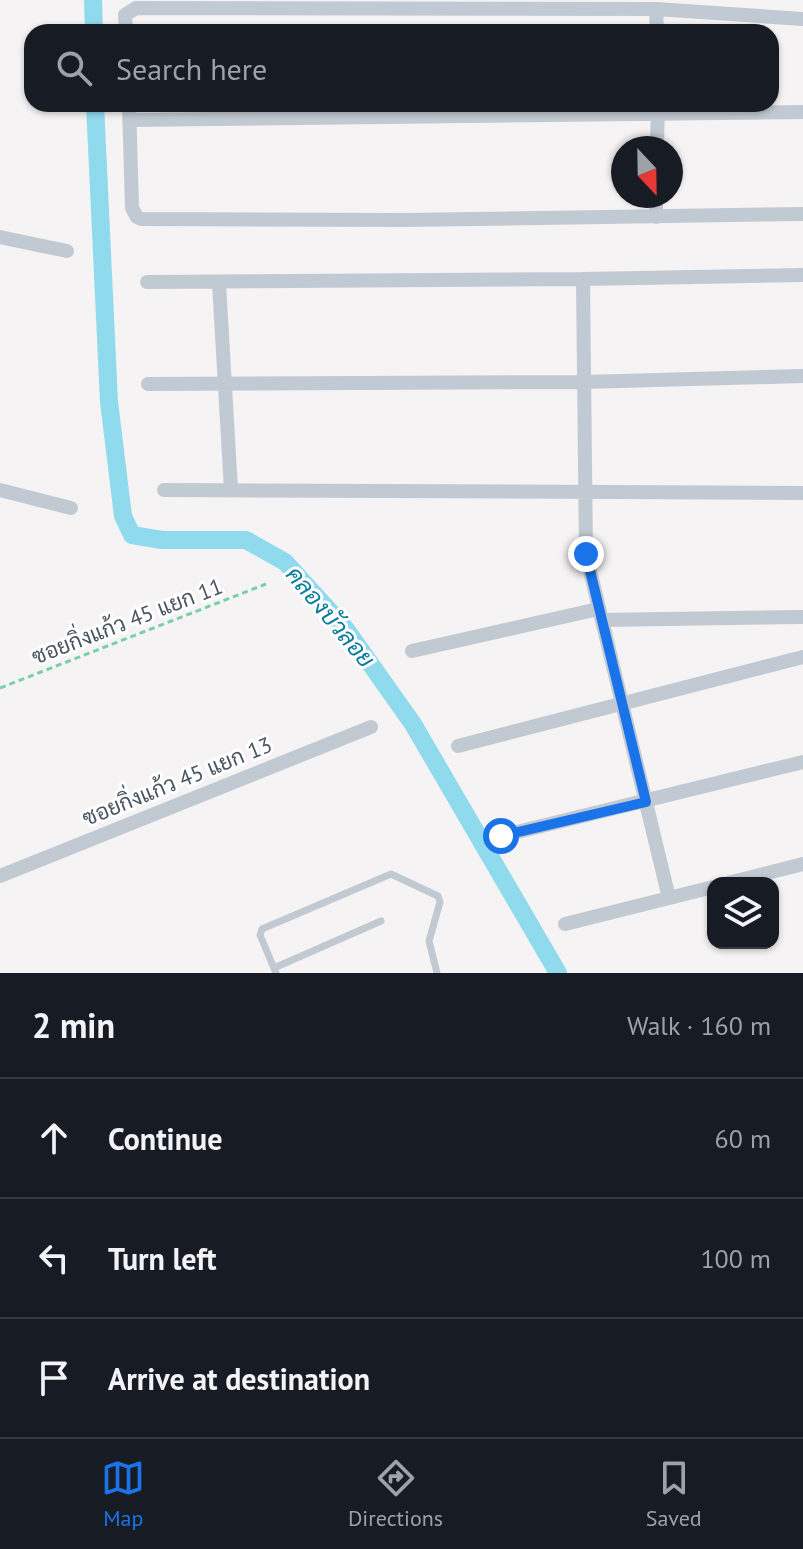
<!DOCTYPE html>
<html lang="en">
<head>
<meta charset="utf-8">
<style>
  :root { --surface:#171b24; --page:#20242c; --text:#f1f3f6; --muted:#9ea1a6; --line:#363941; --accent:#1a73e8 }
  body { margin:0; font-family:"PT Sans",Sarabun,sans-serif; background:var(--page); color:var(--text) }
  .controls { position:absolute; right:24px; bottom:24px; display:grid; overflow:hidden; border-radius:16px; box-shadow:0 2px 6px #0004 }
  .controls button { width:72px; height:72px; display:grid; place-items:center; padding:0; border:0; border-bottom:2px solid var(--line); background:var(--surface); color:var(--text); font:40px sans-serif }
  .compass { position:absolute; left:611px; top:136px; width:72px; height:72px; border-radius:50%; background:var(--surface); box-shadow:0 2px 6px #0004; rotate:158deg }
  .stop { position:absolute; width:24px; height:24px; margin:-18px; border:6px solid #1a73e8; border-radius:50%; background:#fff }
  .stop.end { background:#1a73e8; border-color:#fff; box-shadow:0 2px 8px #0008 }
  .list { margin:0; padding:0; list-style:none }
  h2 { display:flex; justify-content:space-between; align-items:center; height:104px; margin:0; padding:0 32px; font-size:34px }
  h2 small { font-size:26px; font-weight:400; color:var(--muted) }
  .list li { display:grid; grid-template-columns:52px 1fr auto; gap:24px; align-items:center; box-sizing:border-box; height:120px; padding:0 32px; border-top:2px solid var(--line) }
  .list b { display:block; font-size:30px; white-space:nowrap }
  .list em { font-size:26px; font-style:normal; color:var(--muted) }
  .icon { flex:none; width:44px; height:44px; fill:none; stroke:currentColor; stroke-width:2; stroke-linecap:round; stroke-linejoin:round }
  .map { position:relative; flex:none; width:803px; height:973px; overflow:hidden }
  .search { position:absolute; background:var(--surface); box-shadow:0 2px 6px #0004; left:24px; right:24px; top:24px; height:88px; display:flex; align-items:center; gap:20px; box-sizing:border-box; padding:0 28px; border-radius:24px; color:var(--muted); font-size:30px }
  .sheet { height:464px; background:var(--surface) }
  nav { display:flex; justify-content:space-around; align-items:center; box-sizing:border-box; height:112px; border-top:2px solid var(--line); background:var(--surface); font-size:22px; color:var(--muted) }
  nav a { display:grid; justify-items:center; gap:4px }
  nav .on { color:var(--accent) }
  .map>svg:first-child { display:block }
  .lines { fill:none; stroke-linecap:round; stroke-linejoin:round }
  .canal { stroke:#90daee; stroke-width:18 }
  .path { stroke:#7ad0a6; stroke-width:3; stroke-dasharray:6 4; stroke-linecap:butt }
  .lane { stroke:#c1cad2; stroke-width:7 }
  .street { stroke:#c1cad2; stroke-width:14 }
  .route { stroke:#1a73e8; stroke-width:10 }
  .labels { text-anchor:middle; stroke-width:6; stroke-linejoin:round; paint-order:stroke }
  .street-label { font-size:22px; fill:#4a5661; stroke:#fff }
  .water-label { font-size:24px; font-style:italic; fill:#0c7c9b; stroke:#fff }
</style>
</head>
<body>
<div class="map">
<svg width="803" height="973" viewBox="0 0 803 973">
  <rect width="100%" height="100%" fill="#f5f3f3"/>
  <g class="lines">
    <!-- canal -->
    <path class="canal" d="M93 0 94 32
      M95 104 109 402 123 516 132 535 162 540H246L285 562 345 628 413 724 558 973"/>
    <!-- path -->
    <path class="path" d="M0 688 266 584"/>
    <!-- lane -->
    <path class="lane" d="M274 968 381 921
      M276 973 260 935 262 929 391 874 438 896 440 902 429 941 437 973"/>
    <!-- street -->
    <path class="street" d="M656 9 657 32
      M126 32 125 15 136 8 656 9 803 19
      M129 104 132 208 137 217 141 219 403 220 803 214
      M129 120 803 112
      M657 148 658 104
      M656 217V196
      M0 237 67 251
      M583 279 586 554 669 898
      M147 282 583 279 803 275
      M219 283 231 490
      M148 384 584 382 803 376
      M0 490 71 508
      M164 490 803 493
      M602 620 803 617
      M412 651 598 609
      M458 746 803 657
      M501 836 803 762
      M0 876 371 727
      M728 883 803 864
      M565 924 713 887"/>
  </g>
  <g class="lines">
    <!-- route -->
    <path class="route" d="M501 836 646 802 586 554"/>
  </g>
  <g class="labels">
    <!-- street labels -->
    <g class="street-label">
      <text transform="translate(127 621) rotate(-21)" y="8">ซอยกิ่งแก้ว 45 แยก 11</text>
      <text transform="translate(177 781) rotate(-22)" y="8">ซอยกิ่งแก้ว 45 แยก 13</text>
    </g>
    <!-- water labels -->
    <g class="water-label">
      <text transform="translate(330 617) rotate(50)" y="8">คลองบัวลอย</text>
    </g>
  </g>
</svg>
<div class="controls">
<button><svg class="icon" aria-label="layers" viewBox="0 0 24 24"><path d="M12 4l9 5-9 5-9-5zM3 14l9 5 9-5"/></svg></button>
</div>
<svg class="compass" viewBox="-18 -18 36 36"><path d="M0-13l5 13h-10z" fill="#e53935"/><path d="M0 13l5-13h-10z" fill="#9ea1a6"/></svg>
<div class="stop" style="left:501px;top:836px"></div>
<div class="stop end" style="left:586px;top:554px"></div>
<div class="search"><svg class="icon" aria-label="search" viewBox="0 0 24 24"><circle cx="10" cy="10" r="6"/><path d="M15 15l6 6"/></svg>Search here</div>
</div>
<section class="sheet">
<h2>2 min<small>Walk · 160 m</small></h2>
<ul class="list">
<li><svg class="icon" aria-label="ahead" viewBox="0 0 24 24"><path d="M12 20V5M6 11l6-6 6 6"/></svg><div><b>Continue</b></div><em>60 m</em></li>
<li><svg class="icon" aria-label="left" viewBox="0 0 24 24"><path d="M17 20v-9H6M10 6l-5 5 5 5"/></svg><div><b>Turn left</b></div><em>100 m</em></li>
<li><svg class="icon" aria-label="arrive" viewBox="0 0 24 24"><path d="M6 21V4h12l-3 4 3 4H6"/></svg><div><b>Arrive at destination</b></div></li>
</ul>
</section>
<nav>
<a class="on"><svg class="icon" aria-label="map" viewBox="0 0 24 24"><path d="M3 6l6-2 6 2 6-2v14l-6 2-6-2-6 2zM9 4v14M15 6v14"/></svg>Map</a>
<a><svg class="icon" aria-label="directions" viewBox="0 0 24 24"><path d="M12 3l9 9-9 9-9-9zM9 14v-3h6M13 9l2 2-2 2"/></svg>Directions</a>
<a><svg class="icon" aria-label="saved" viewBox="0 0 24 24"><path d="M7 4h10v16l-5-4-5 4z"/></svg>Saved</a>
</nav>
</body>
</html>
